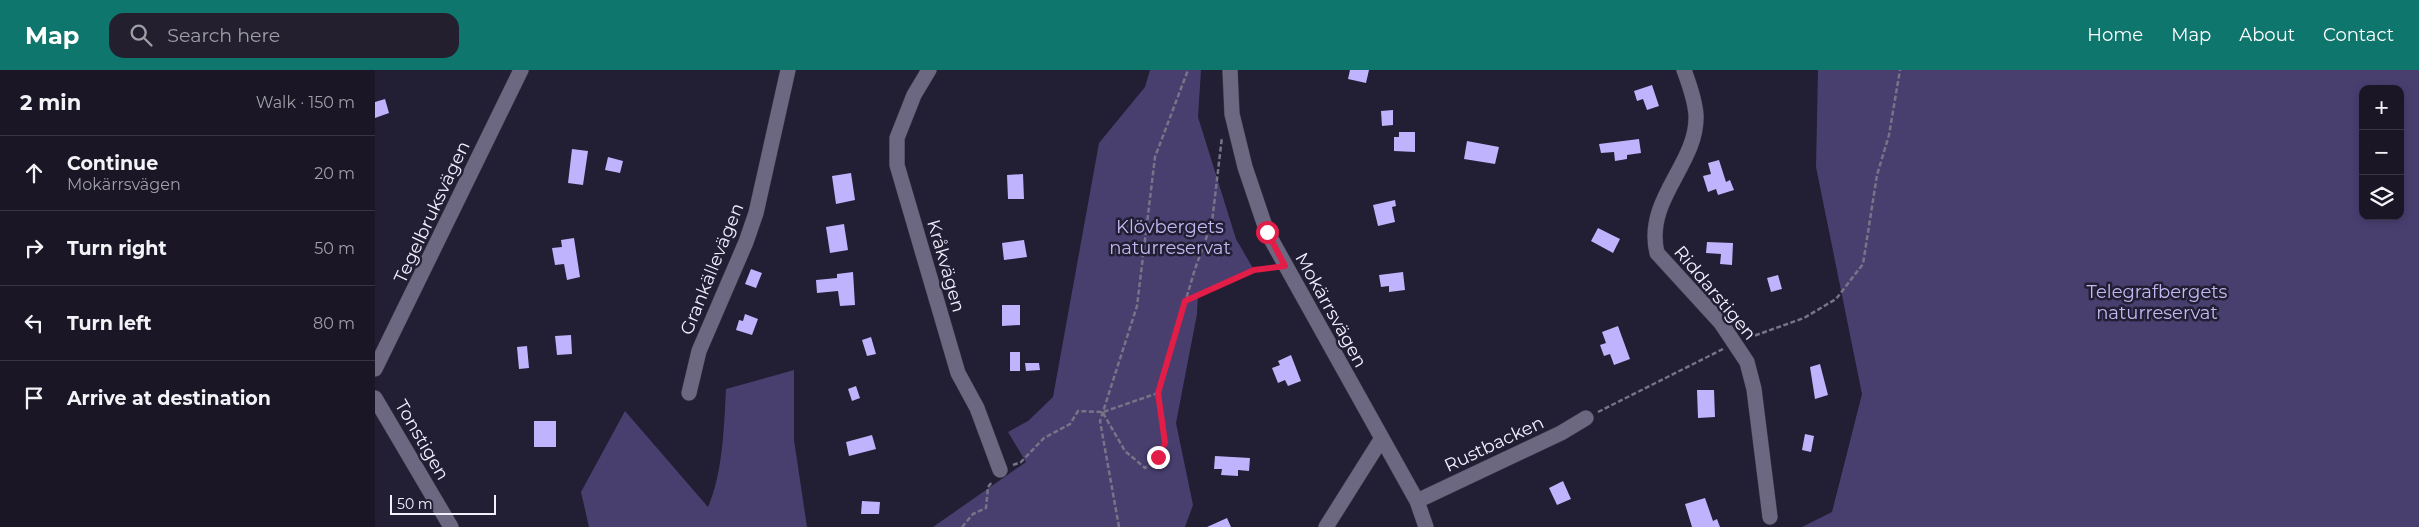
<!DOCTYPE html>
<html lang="en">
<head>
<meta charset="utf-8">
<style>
  :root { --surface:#1a1626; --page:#231f2e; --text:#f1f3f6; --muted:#9f9fa7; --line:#383543; --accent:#0f766e }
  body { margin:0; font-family:Montserrat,sans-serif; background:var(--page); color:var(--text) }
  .controls { position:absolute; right:15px; top:15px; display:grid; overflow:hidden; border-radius:10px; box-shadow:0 2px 8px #0003 }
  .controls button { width:45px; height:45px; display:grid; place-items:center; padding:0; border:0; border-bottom:1px solid var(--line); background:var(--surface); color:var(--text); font:25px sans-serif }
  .scale { position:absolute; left:15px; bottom:12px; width:106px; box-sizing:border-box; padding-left:5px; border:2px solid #f2f0ff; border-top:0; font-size:14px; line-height:18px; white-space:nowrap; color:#f2f0ff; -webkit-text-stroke:4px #221e33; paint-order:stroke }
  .stop { position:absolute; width:15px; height:15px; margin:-11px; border:4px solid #e11d48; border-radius:50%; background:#fff }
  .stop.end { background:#e11d48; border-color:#fff; box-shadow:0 1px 5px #0008 }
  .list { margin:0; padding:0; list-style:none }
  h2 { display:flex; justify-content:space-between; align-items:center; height:65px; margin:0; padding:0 20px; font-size:21px }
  h2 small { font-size:16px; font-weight:400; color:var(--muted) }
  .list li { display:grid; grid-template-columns:32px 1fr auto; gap:15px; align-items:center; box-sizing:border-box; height:75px; padding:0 20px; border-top:1px solid var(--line) }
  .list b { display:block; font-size:19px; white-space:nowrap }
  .list p { margin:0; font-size:16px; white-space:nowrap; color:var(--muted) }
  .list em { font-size:16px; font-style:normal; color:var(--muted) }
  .icon { flex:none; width:28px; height:28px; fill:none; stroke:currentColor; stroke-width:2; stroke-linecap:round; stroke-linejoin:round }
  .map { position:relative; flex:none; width:2044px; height:457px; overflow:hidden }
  header { display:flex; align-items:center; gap:30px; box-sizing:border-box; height:70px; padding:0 25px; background:var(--accent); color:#fff }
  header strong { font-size:24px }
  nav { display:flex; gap:28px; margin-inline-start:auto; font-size:18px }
  .search { width:350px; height:45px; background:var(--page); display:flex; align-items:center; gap:12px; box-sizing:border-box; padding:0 18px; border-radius:15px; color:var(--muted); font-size:19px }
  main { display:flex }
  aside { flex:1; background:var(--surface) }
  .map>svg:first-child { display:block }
  .green { fill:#483f6f; fill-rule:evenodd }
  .building { fill:#bfb3fd }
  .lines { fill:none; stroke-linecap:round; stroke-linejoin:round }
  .minor-casing { stroke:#3f3b4c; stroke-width:16 }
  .path { stroke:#777487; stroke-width:2.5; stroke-dasharray:5 2.5; stroke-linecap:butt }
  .minor { stroke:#6c6881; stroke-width:15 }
  .route { stroke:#e11d48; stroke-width:6 }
  .labels { text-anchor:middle; stroke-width:5; stroke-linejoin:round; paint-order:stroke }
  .street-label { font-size:18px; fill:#f2f0ff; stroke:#221e33 }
  .park-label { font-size:18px; fill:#c2b9f2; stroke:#221e33 }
</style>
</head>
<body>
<header>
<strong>Map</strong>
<div class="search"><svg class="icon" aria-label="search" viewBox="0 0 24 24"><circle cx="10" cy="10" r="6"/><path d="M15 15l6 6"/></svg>Search here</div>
<nav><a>Home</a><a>Map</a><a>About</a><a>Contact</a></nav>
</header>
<main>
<aside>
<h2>2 min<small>Walk · 150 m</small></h2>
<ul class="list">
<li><svg class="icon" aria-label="ahead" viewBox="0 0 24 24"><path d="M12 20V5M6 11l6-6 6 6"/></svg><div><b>Continue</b><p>Mokärrsvägen</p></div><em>20 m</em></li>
<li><svg class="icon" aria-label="right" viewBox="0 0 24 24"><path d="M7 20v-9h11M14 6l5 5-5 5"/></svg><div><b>Turn right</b></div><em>50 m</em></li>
<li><svg class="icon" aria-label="left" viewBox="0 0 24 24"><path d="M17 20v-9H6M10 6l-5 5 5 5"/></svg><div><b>Turn left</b></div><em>80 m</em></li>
<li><svg class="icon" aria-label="arrive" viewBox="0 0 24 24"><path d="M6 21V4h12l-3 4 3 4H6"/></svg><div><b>Arrive at destination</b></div></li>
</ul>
</aside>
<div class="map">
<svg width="2044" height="457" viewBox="0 0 2044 457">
  <rect width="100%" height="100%" fill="#221e33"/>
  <!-- green -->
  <path class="green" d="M775 0H826L823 47 861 169 879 200 823 223 822 244 801 353 818 435 810 457H558L651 392 633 362 653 351 678 327 724 73 770 17Z
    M1443 0H2044V457H1427L1457 442 1487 324 1441 97ZM1988 19H2025V146H1988Z
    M419 300V370L432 457H214L206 422 250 341 333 437C348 403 349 356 351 319Z"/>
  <!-- building -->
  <path class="building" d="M975 0H994L991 13 973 9Z
    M1277 15 1284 36 1272 40 1268 29 1262 31 1259 21Z
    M10 29 14 43 0 48V32Z
    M1018 40V55L1007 56 1006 41Z
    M1024 62H1040V82L1019 81V67H1024Z
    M1264 69 1266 83 1252 85V89L1240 91 1239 82 1226 83 1224 74Z
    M1092 71 1124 77 1120 94 1089 89Z
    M197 79 213 81 208 115 193 113Z
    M233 87 248 91 245 103 230 100Z
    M1344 90 1351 112 1355 110 1359 120 1343 125 1341 119 1333 122 1328 106 1336 104 1333 93Z
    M476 103 480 130 461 134 457 106Z
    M648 104 649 129H633L632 105Z
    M1020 130 1021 136 1017 137 1020 152 1003 156 998 135Z
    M469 154 473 180 455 183 451 157Z
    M1223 158 1245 169 1238 183 1216 171Z
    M199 168 205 207 192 210 189 194 180 195 177 178 187 177 186 170Z
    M649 170 652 187 629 190 627 173Z
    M1332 172 1358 173 1357 195 1345 194 1346 184 1331 183Z
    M376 199 387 203 381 218 370 214Z
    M478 202 480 235 465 236 463 221 442 223 441 210 462 208V204Z
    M1028 202 1030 220 1014 222V216L1006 217 1004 205Z
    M1403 205 1407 219 1396 222 1392 208Z
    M627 235H645V255L627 256Z
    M370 244 383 249 377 265 361 260 364 250 368 251Z
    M1243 256 1255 289 1239 295 1235 284 1229 286 1225 275 1231 273 1227 262Z
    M196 265 197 284 182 285 180 266Z
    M496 267 501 284 492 286 487 270Z
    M152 276 154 298 144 299 142 277Z
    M635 282H645V301H635Z
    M916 285 926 311 913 316 910 310 903 313 897 298 905 295 903 291Z
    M650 293H664L665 300 651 301Z
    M1445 294 1453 325 1440 329 1435 297Z
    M481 316 485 328 477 331 473 319Z
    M1322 320H1339L1340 347 1323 348Z
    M159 351H181V377H159Z
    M1430 364 1439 366 1436 382 1427 380Z
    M497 365 501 379 474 386 471 372Z
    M840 386 875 388 874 401 863 400V406L846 405 847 399H839Z
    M1188 411 1196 429 1182 435 1174 418Z
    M1330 428 1338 451 1342 449 1345 457H1317L1310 434Z
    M487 431 505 432 504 444H486Z
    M852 448 856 457H832Z"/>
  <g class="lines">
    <defs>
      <path id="minor" d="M554 0 539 25 522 68V95L583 303 602 338 625 400
        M855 0 857 44 870 97 892 162 1042 431 1051 457
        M1309 0C1314 14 1320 29 1321 45 1323 94 1269 129 1282 183L1346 253 1372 292 1379 319 1395 447
        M0 299 146 0
        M314 323 324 281 371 172 381 143 413 0
        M0 328 76 457
        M1042 431 1186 363 1211 348
        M951 457 1007 368"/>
    </defs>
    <!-- minor casing -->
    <use href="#minor" class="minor-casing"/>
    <!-- path -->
    <path class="path" d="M810 231 879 200 897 198
      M1373 268 1429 248 1461 229 1488 194 1502 105 1514 65 1525 0
      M1223 342 1348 279
      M728 343 750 381 770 398C800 374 788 356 783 323
      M638 395 646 392 669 368 695 354 703 341 728 342 783 323 820 199 837 152 847 67
      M587 457 598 444 611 438 613 417 617 412
      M744 457 725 351 762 236 780 87 813 0"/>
    <!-- minor -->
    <use href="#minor" class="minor"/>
  </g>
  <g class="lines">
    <!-- route -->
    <path class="route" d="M783 387 790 373 783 323 810 231 879 200 910 196 892 162"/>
  </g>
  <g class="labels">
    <!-- street labels -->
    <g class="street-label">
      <text transform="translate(57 142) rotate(-65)" y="6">Tegelbruksvägen</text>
      <text transform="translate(571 196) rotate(74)" y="6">Kråkvägen</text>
      <text transform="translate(337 199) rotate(-68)" y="6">Grankällevägen</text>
      <text transform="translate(1340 223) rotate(50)" y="6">Riddarstigen</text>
      <text transform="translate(956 240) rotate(61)" y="6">Mokärrsvägen</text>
      <text transform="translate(47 370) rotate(60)" y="6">Tonstigen</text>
      <text transform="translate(1119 374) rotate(-25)" y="6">Rustbacken</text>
    </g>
    <!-- park labels -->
    <g class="park-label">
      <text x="795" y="163">Klövbergets<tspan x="795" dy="21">naturreservat</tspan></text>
      <text x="1782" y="228">Telegrafbergets<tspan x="1782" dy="21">naturreservat</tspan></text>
    </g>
  </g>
</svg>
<div class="controls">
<button>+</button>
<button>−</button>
<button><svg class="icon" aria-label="layers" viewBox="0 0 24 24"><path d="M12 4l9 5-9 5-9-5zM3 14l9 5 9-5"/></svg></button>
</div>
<div class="scale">50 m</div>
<div class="stop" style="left:892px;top:162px"></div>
<div class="stop end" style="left:783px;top:387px"></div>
</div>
</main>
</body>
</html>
